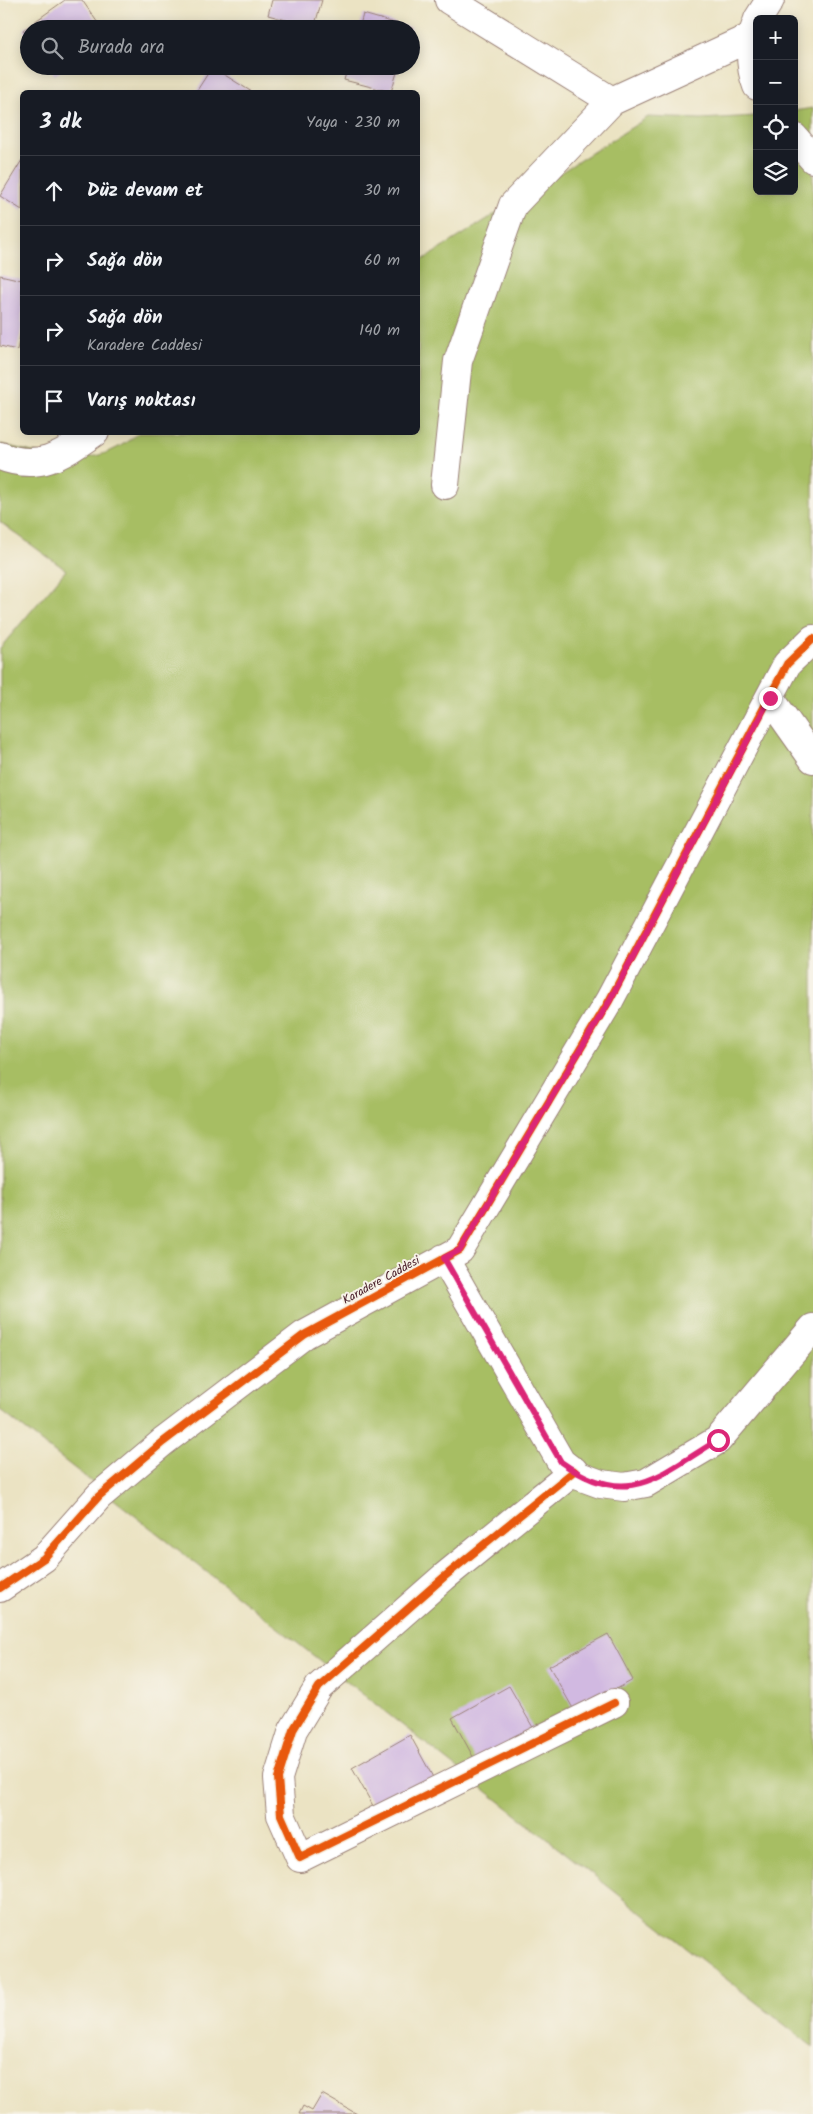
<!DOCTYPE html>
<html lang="tr">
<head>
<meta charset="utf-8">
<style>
  :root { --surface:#171b24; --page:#242831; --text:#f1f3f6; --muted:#9ea1a6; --line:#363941 }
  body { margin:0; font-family:Kalam,sans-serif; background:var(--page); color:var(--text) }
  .controls { position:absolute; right:15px; top:15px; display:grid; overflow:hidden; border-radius:8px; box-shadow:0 2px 12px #0003 }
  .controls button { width:45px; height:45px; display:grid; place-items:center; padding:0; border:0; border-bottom:1px solid var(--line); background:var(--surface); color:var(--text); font:25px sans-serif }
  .stop { position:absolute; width:15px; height:15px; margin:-11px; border:4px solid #db2777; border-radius:50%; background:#fff }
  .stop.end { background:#db2777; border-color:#fff; box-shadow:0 1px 5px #0008 }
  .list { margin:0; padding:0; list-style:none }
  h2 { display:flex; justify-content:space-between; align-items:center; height:65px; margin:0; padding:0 20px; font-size:21px }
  h2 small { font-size:16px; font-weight:400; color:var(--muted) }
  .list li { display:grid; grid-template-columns:32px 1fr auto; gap:15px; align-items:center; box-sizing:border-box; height:70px; padding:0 20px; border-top:1px solid var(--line) }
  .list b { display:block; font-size:19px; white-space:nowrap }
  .list p { margin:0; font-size:16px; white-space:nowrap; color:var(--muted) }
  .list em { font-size:16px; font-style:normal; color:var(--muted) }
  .icon { flex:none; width:28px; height:28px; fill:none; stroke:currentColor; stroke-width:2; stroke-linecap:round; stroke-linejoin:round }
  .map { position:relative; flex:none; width:813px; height:2114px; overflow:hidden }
  .search { position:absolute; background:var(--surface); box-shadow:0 2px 12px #0003; left:20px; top:20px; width:400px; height:55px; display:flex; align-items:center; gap:12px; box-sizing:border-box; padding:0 18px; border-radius:28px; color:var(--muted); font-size:19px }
  .panel { position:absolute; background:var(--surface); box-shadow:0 2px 12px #0003; left:20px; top:90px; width:400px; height:345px; border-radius:8px }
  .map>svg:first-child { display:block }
  .green { fill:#a7be64; stroke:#786e48 }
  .building { fill:#d1b9e1 }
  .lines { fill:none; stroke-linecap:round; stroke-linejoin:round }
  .minor-casing { stroke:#9a8177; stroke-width:30 }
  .minor { stroke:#fff; stroke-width:28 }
  .cycleway-casing { stroke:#f7f3e8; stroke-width:11 }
  .cycleway { stroke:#e8590c; stroke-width:8 }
  .route { stroke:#db2777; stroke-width:6 }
  .labels { text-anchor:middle; stroke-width:4; stroke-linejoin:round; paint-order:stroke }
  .street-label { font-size:12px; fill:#4a1f2b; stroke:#f7f3e8 }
</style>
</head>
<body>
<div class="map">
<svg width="813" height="2114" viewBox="0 0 813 2114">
  <rect width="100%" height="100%" fill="#f7f3e8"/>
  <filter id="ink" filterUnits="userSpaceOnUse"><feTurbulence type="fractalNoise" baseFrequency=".02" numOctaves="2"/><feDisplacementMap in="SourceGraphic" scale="10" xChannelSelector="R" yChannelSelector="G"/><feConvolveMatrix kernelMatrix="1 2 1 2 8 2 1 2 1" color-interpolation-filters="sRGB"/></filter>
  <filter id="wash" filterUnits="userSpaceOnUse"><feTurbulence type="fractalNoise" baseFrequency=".0096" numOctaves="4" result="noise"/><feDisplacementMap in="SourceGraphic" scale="20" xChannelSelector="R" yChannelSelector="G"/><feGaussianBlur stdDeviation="1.12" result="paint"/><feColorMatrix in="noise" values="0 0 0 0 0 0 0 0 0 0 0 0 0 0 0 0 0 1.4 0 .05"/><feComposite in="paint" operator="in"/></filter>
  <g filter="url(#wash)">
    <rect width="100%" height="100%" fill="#ebe3c3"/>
    <!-- green -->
    <path class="green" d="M813 108V2047L0 1410V648L66 570 0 522V444C51 456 93 473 138 433L418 432V263L648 117 701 119 757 116V191H794V111Z"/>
    <g id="blocks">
      <!-- building -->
      <path class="building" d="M65 0H82L102 29H29V38L23 30Z
        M272 0H322L314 28 268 15Z
        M363 14 412 28V29H359Z
        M48 66H67L55 75Z
        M348 66H399L391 92 344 80Z
        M212 67 252 92H196Z
        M22 160V210L0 196Z
        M0 275 22 280V326L17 350 0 346Z
        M608 1634 633 1680 575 1712 549 1666Z
        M509 1686 535 1731 477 1764 452 1718Z
        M410 1735 435 1781 377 1813 352 1768Z
        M322 2094 357 2114H299L303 2106 312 2111Z"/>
    </g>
  </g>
  <g filter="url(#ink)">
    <use href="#blocks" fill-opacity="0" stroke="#9a8177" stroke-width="1"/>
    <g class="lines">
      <defs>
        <path id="minor" d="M449 0 612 101 751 37
          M758 19 770 0
          M757 22C749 42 749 65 757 86
          M794 137 813 159
          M0 456C40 472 63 454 95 432
          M445 485 458 361 513 205 612 101
          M770 698 813 759
          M444 1258 561 1462 579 1476 601 1484 624 1487 646 1483 718 1440 813 1328
          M574 1471 444 1577 319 1687 293 1730 278 1778 281 1815 300 1858 614 1703
          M0 1588 44 1558 99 1496 163 1442 304 1335 460 1250 609 1001 787 664 813 639"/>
      </defs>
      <!-- minor casing -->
      <use href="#minor" class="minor-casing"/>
      <!-- minor -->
      <use href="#minor" class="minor"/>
      <defs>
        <path id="cycleway" d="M574 1471 444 1577 319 1687 293 1730 278 1778 281 1815 300 1858 614 1703
          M0 1588 44 1558 99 1496 163 1442 304 1335 460 1250 609 1001 787 664 813 639"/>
      </defs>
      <!-- cycleway casing -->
      <use href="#cycleway" class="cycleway-casing"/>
      <!-- cycleway -->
      <use href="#cycleway" class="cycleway"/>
    </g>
  </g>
  <g class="lines" filter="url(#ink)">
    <!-- route -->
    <path class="route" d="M718 1440C658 1476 628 1510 561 1462L444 1258 460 1250 609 1002 770 698"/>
  </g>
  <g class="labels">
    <!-- street labels -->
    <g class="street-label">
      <text transform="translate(381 1280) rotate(-29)" y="4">Karadere Caddesi</text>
    </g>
  </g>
</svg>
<div class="controls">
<button>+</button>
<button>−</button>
<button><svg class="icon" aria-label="locate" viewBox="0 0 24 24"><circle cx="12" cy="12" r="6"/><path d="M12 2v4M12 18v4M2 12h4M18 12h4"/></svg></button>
<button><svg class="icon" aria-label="layers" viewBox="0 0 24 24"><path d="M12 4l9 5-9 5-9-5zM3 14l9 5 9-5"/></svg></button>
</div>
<div class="stop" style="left:718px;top:1440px"></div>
<div class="stop end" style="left:770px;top:698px"></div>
<div class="search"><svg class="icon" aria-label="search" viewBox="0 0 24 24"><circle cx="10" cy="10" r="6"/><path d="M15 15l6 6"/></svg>Burada ara</div>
<section class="panel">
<h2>3 dk<small>Yaya · 230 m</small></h2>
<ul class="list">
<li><svg class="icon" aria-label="ahead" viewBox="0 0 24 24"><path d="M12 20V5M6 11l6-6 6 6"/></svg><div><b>Düz devam et</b></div><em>30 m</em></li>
<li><svg class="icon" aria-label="right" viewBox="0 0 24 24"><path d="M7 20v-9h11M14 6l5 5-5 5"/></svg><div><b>Sağa dön</b></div><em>60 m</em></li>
<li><svg class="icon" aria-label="right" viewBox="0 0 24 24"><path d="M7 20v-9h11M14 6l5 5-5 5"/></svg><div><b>Sağa dön</b><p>Karadere Caddesi</p></div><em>140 m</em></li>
<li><svg class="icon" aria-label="arrive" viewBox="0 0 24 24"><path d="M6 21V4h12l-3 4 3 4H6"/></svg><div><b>Varış noktası</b></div></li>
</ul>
</section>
</div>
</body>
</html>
